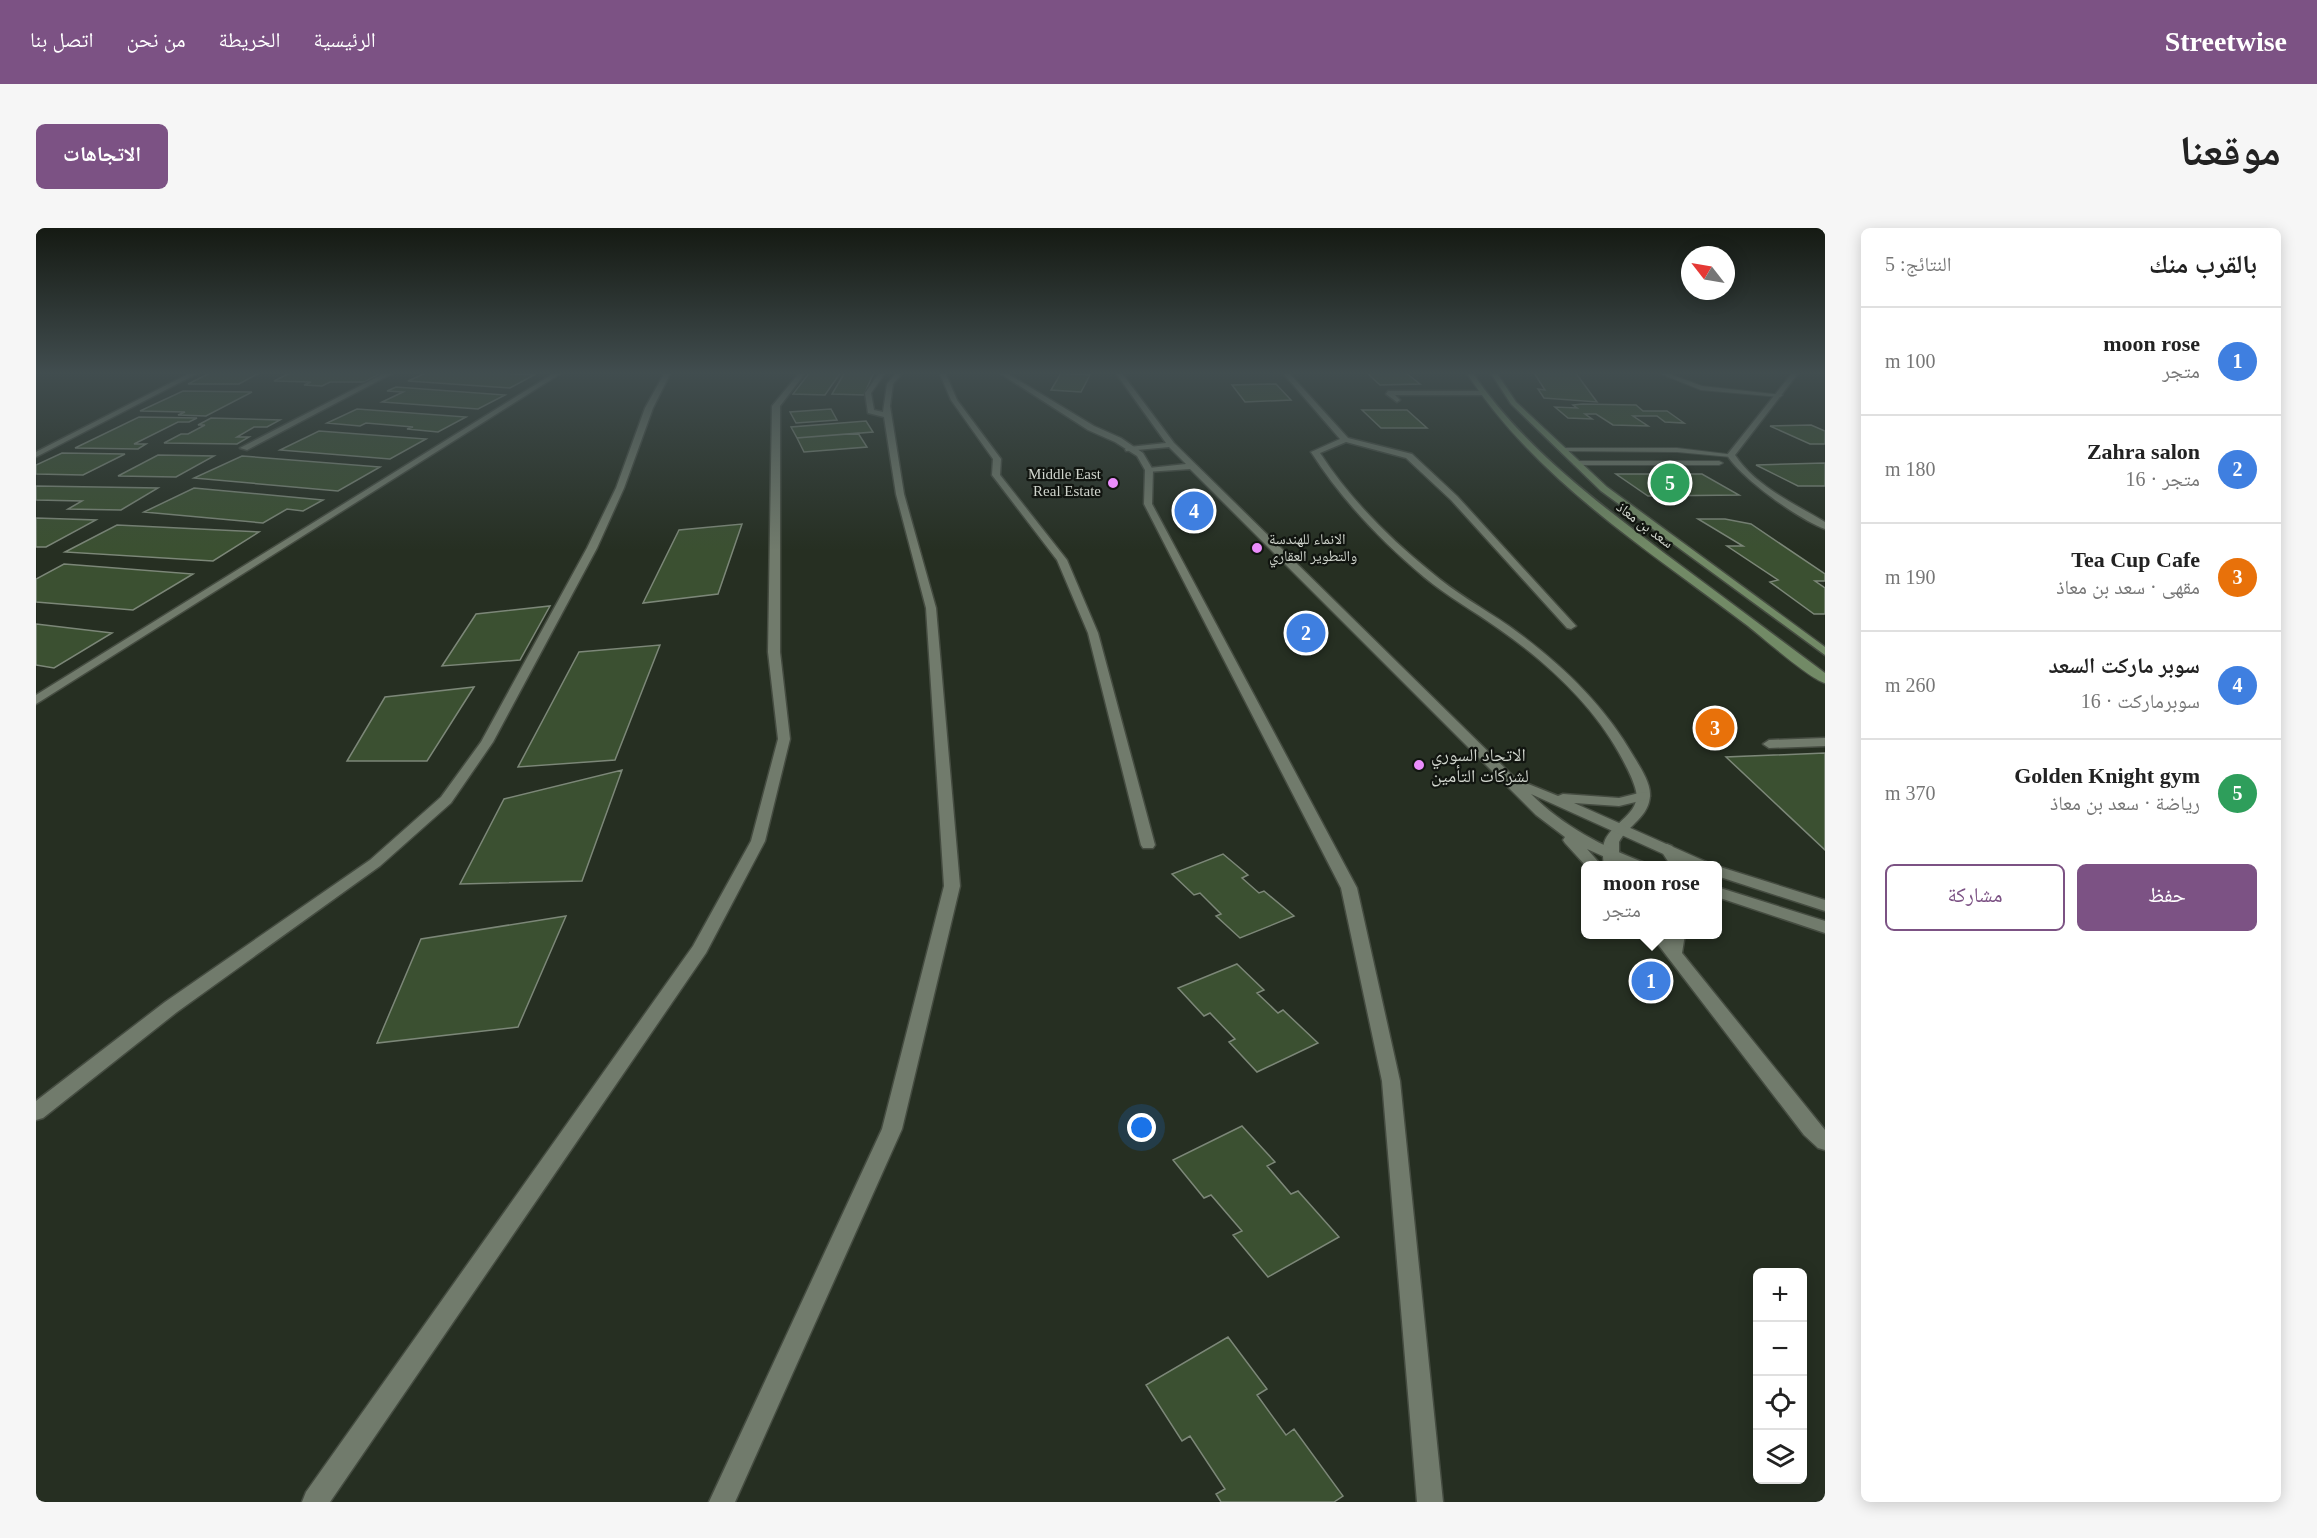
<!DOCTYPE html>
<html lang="ar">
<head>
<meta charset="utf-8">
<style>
  :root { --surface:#fff; --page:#f6f6f6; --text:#222; --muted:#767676; --line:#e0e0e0; --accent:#7c5284 }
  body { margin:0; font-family:"Times New Roman","Noto Naskh Arabic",serif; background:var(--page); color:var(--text); direction:rtl }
  .controls { position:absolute; right:18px; bottom:18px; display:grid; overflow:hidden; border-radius:9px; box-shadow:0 3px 15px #0003 }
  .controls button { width:54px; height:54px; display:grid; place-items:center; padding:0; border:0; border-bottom:2px solid var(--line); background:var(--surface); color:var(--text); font:30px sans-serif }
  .compass { position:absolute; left:1645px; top:18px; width:54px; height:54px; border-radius:50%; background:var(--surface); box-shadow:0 3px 15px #0003; rotate:301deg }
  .you { position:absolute; left:1106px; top:900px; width:21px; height:21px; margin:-15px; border:4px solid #fff; border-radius:50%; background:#1a73e8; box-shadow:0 0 0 9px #1a73e833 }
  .badge { display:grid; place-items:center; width:39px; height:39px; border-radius:50%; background:var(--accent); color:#fff; font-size:20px; font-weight:700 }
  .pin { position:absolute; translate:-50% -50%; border:3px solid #fff; box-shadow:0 2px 6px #0006 }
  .popup { position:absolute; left:1545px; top:633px; width:141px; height:78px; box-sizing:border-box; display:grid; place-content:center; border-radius:9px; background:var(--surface); filter:drop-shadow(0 2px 4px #0005); font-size:20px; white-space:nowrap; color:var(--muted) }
  .popup b { font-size:22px; color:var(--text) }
  .popup::after { content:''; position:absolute; left:50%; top:100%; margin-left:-12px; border:12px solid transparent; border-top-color:var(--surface) }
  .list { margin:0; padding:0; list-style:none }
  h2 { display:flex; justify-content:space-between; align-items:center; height:78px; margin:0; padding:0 24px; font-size:26px }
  h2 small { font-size:20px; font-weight:400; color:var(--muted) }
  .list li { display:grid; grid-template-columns:39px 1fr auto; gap:18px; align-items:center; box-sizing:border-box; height:108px; padding:0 24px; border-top:2px solid var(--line) }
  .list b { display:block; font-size:22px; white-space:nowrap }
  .list p { margin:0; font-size:20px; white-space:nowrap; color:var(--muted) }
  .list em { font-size:20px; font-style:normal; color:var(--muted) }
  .actions { display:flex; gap:12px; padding:18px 24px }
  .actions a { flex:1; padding:14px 0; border:2px solid var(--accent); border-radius:9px; text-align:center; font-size:21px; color:var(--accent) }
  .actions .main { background:var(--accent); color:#fff }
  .icon { flex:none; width:33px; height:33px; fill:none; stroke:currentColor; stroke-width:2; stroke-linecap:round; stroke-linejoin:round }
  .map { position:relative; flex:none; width:1789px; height:1274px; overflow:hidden; direction:ltr; border-radius:9px }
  header { display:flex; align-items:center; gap:36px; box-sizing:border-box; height:84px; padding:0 30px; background:var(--accent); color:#fff }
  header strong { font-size:28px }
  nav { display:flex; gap:33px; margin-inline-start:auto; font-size:21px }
  .intro { display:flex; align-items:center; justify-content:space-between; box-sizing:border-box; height:144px; padding:0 36px }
  h1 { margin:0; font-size:42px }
  .button { padding:15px 27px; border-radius:9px; background:var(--accent); color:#fff; font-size:21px; font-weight:700 }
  main { display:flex; gap:36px; padding:0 36px }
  aside { flex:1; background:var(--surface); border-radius:9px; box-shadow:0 3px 15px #0003 }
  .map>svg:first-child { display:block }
  .building { fill:#3b5031; stroke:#7c8778; stroke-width:1.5 }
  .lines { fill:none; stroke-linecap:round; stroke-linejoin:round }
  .service-casing { stroke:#454c41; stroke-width:2 }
  .minor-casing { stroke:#454c41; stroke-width:3 }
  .tertiary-casing { stroke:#454c41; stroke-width:3 }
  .secondary-casing { stroke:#454c41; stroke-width:3 }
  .service { fill:#717b6c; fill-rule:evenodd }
  .minor { fill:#717b6c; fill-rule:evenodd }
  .tertiary { fill:#717b6c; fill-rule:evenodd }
  .secondary { fill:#728a66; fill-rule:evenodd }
  .poi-dot { fill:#eb8dfc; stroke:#111510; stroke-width:2 }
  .labels { text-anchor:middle; stroke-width:4.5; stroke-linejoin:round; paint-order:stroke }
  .far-poi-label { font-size:15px; fill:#d0d5cd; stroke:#111510; text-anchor:end }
  .far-street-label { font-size:15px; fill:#d0d5cd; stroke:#111510 }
  .poi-label { font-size:18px; fill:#d0d5cd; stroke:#111510; text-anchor:start }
</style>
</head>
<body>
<header>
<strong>Streetwise</strong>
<nav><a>الرئيسية</a><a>الخريطة</a><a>من نحن</a><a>اتصل بنا</a></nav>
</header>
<div class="intro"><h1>موقعنا</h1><a class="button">الاتجاهات</a></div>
<main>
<aside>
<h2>بالقرب منك<small>النتائج: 5</small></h2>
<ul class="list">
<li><span class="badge" style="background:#3f7fe0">1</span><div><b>moon rose</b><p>متجر</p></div><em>100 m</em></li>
<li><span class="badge" style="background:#3f7fe0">2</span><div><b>Zahra salon</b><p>متجر · 16</p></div><em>180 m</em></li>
<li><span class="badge" style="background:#e8710a">3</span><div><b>Tea Cup Cafe</b><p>مقهى · سعد بن معاذ</p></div><em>190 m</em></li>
<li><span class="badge" style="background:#3f7fe0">4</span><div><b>سوبر ماركت السعد</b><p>سوبرماركت · 16</p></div><em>260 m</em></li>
<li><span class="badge" style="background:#2e9e5b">5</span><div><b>Golden Knight gym</b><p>رياضة · سعد بن معاذ</p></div><em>370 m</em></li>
</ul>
<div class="actions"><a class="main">حفظ</a><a>مشاركة</a></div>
</aside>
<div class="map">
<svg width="1789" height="1274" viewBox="0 0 1789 1274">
  <rect width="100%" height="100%" fill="#262f22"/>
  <!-- building -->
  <path class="building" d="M176 144H225L203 156H152Z
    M256 144H347L329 154H294L286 158 268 157 275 154 238 153Z
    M392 144H454L498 147 474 160 372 153Z
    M774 144H805L789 167 757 166Z
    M809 144H838L828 167 796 166Z
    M1330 144H1369L1384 156 1344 157Z
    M1501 144H1539L1561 174 1508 170 1502 161 1509 162 1498 145Z
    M1025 145 1054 147 1045 164 1015 162Z
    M1240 156 1255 172 1209 174 1196 157Z
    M360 159 469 167 442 181 346 174 367 164 351 163Z
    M147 163 216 164 170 188 142 187 149 184 104 183Z
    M1546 176 1600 177 1607 183H1631L1648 195 1629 194 1621 188H1597L1612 198 1577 197 1560 186H1549L1556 191 1532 190 1519 179 1541 180 1537 177Z
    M321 181 430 189 402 204 371 201 377 199 330 195 324 198 291 195Z
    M795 181 801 192 760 195 754 184Z
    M1326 182H1371L1391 200H1345Z
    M103 189 161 190 153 194H142L98 216H110L102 221 39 220Z
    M175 190 244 192 231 199H218L201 209H213L201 216 128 215 145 206H152L169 197H162Z
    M830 193 837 204 761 210 755 199Z
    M1775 197 1789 203V216H1774L1734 198Z
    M283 203 390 211 354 231 244 222Z
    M822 205 831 219 768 224 761 210Z
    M26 225 89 226 47 247 0 246V237Z
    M122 227 178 228 140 249 82 248Z
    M206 228 344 239 302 263 158 250Z
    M1789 235V258H1762L1720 237Z
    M1580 246H1666L1703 267 1612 268Z
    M0 258 122 260 85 282 32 281 46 273 0 272Z
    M158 260 287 272 267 283 251 281 227 295 108 284Z
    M0 290 60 292 10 319H0Z
    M1662 291H1689L1715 296 1789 346V353H1779L1789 360V386H1778L1734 354 1742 352 1691 318H1707Z
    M706 296 682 366 607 375 643 302Z
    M81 297 223 304 177 333 29 324Z
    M28 336 157 346 97 382 0 374V351Z
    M514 378 484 432 406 438 440 386Z
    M0 396 76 405 18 440 0 437Z
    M624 417 579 532 482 539 543 424Z
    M438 459 391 533H311L349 469Z
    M1789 525V622L1690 529Z
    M586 542 546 653 424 656 468 571Z
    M1187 626 1212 647 1206 650 1223 665 1228 663 1258 688 1204 710 1180 688 1185 686 1164 665 1158 667 1136 646Z
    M530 688 482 799 341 815 385 711Z
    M1201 736 1228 762 1221 765 1242 785 1247 782 1282 815 1221 844 1193 814 1199 811 1174 785 1168 788 1142 760Z
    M1206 898 1239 934 1231 938 1255 966 1262 963 1303 1009 1232 1049 1197 1007 1206 1003 1175 967 1168 970 1137 932Z
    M1192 1109 1231 1161 1221 1167 1250 1207 1258 1201 1307 1268 1298 1274H1185L1180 1266 1189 1261 1154 1208 1146 1213 1110 1157Z"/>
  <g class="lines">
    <defs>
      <path id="service" d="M1620 144H1628L1666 158 1747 167 1744 169 1665 162Z
        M1523 220H1641L1699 227 1695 229 1641 224 1525 223Z
        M1541 233H1683L1687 235 1683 237H1538L1537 235Z"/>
      <path id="minor" d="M351 144H359L211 222 204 220Z
        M520 144H527L0 476V467Z
        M629 144H635L617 180 588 260 561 320 457 514 415 575 344 638 141 784 7 890 0 892V873L129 774 334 632 405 569 445 514 551 320 580 260 609 180Z
        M764 144H770L744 178V424L754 511 729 613 670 725 294 1274H266L270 1264 657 718 715 613 742 511 732 424 736 178Z
        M844 144H850L835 165 838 182 847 184 851 156 861 144H867L857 156 854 178 868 266 900 380 924 658 866 901 699 1274H673L846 901 908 658 890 380 860 266 848 189 832 185 829 165Z
        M903 144H909L921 172 965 231 964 247 1031 332 1062 405 1119 617 1117 620H1107L1105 617 1052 405 1021 332 956 247 957 231 915 172Z
        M962 144H969L1058 198 1085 210 1107 225 1117 242 1116 276 1321 660 1364 853 1407 1274H1381L1346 853 1305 660 1108 276 1109 242 1101 228 1079 214 1052 202Z
        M1246 144H1252L1312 210 1376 226 1421 268 1540 398 1535 401 1531 400 1415 272 1370 230 1310 214 1284 225C1313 270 1353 310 1395 344 1419 365 1447 380 1473 398 1522 433 1568 476 1598 529 1604 539 1614 554 1614 566 1614 589 1592 597 1583 614V638H1568C1567 630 1566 622 1568 615 1574 595 1605 587 1600 563 1597 550 1589 536 1583 525 1556 476 1509 433 1463 401 1438 383 1412 369 1388 349 1345 313 1305 271 1275 224L1304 211Z
        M1757 144H1763L1699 227C1719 258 1759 276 1789 294V301C1762 291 1706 251 1691 227Z
        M1352 163H1447L1450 165 1447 167H1359L1364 172 1361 174 1350 166Z
        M1789 510V518L1733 520 1727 516 1733 512Z
        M1631 616 1636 618 1650 638H1635L1624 621Z
        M1614 706H1649L1646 725 1789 902V922L1782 920 1768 907Z"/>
      <path id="tertiary" d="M156 144H164L0 229V224Z
        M1079 144H1085L1138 215 1480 551 1522 568 1527 566 1583 570 1607 564 1612 565 1614 568 1612 571 1583 578 1538 575 1673 635 1675 638H1654L1495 566C1528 599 1566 618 1609 635L1611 638H1589L1551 621 1566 638H1550L1529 615 1527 612 1529 609 1500 587 1154 241 1110 244V240H1113L1150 236 1133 219 1090 223 1089 221 1093 219 1130 215Z
        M1681 638 1789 672V683L1681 648Z
        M1681 659 1789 693V705L1681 669Z"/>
      <path id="secondary" d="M1430 144H1436C1486 218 1557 271 1628 325 1682 365 1735 405 1789 445V455C1774 451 1727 410 1712 398 1612 322 1499 251 1430 144Z
        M1454 144H1460L1480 174 1571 259 1789 419V427L1565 263 1475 176Z"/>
    </defs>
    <!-- service casing -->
    <use href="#service" class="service-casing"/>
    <!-- minor casing -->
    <use href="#minor" class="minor-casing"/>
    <!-- tertiary casing -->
    <use href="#tertiary" class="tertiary-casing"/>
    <!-- secondary casing -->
    <use href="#secondary" class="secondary-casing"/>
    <!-- service -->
    <use href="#service" class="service"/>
    <!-- minor -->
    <use href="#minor" class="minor"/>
    <!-- tertiary -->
    <use href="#tertiary" class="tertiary"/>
    <!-- secondary -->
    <use href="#secondary" class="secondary"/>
  </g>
  <!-- sky -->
  <linearGradient id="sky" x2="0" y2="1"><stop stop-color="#151a13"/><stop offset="0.45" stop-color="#414d4f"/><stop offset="1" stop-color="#414d4f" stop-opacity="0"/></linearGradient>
  <rect width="1789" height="322" fill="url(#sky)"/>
  <!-- markers -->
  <g class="poi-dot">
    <circle cx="1077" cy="255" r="6"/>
    <circle cx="1221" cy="320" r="6"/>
    <circle cx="1383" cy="537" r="6"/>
  </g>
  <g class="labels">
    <!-- far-poi labels -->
    <g class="far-poi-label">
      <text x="1065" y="251">Middle East<tspan x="1065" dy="17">Real Estate</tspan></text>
      <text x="1233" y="316" text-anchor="start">الانماء للهندسة<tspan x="1233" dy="17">والتطوير العقاري</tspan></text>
    </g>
    <!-- far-street labels -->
    <g class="far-street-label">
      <text transform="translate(1609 297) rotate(37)" y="5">سعد بن معاذ</text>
    </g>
    <!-- poi labels -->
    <g class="poi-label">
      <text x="1395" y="533">الاتحاد السوري<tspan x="1395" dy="21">لشركات التأمين</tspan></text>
    </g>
  </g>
</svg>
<div class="controls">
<button>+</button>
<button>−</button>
<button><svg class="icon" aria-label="locate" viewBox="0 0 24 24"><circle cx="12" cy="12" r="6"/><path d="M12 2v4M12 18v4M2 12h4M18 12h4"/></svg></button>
<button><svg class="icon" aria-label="layers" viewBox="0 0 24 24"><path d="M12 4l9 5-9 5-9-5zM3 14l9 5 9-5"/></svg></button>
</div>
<svg class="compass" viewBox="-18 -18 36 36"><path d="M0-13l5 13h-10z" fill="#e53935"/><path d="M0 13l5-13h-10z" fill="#767676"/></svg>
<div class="you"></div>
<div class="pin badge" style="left:1615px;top:753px;background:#3f7fe0">1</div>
<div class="popup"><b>moon rose</b>متجر</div>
<div class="pin badge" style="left:1270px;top:405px;background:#3f7fe0">2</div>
<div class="pin badge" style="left:1679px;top:500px;background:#e8710a">3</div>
<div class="pin badge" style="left:1158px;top:283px;background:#3f7fe0">4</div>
<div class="pin badge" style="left:1634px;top:255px;background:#2e9e5b">5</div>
</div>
</main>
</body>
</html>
